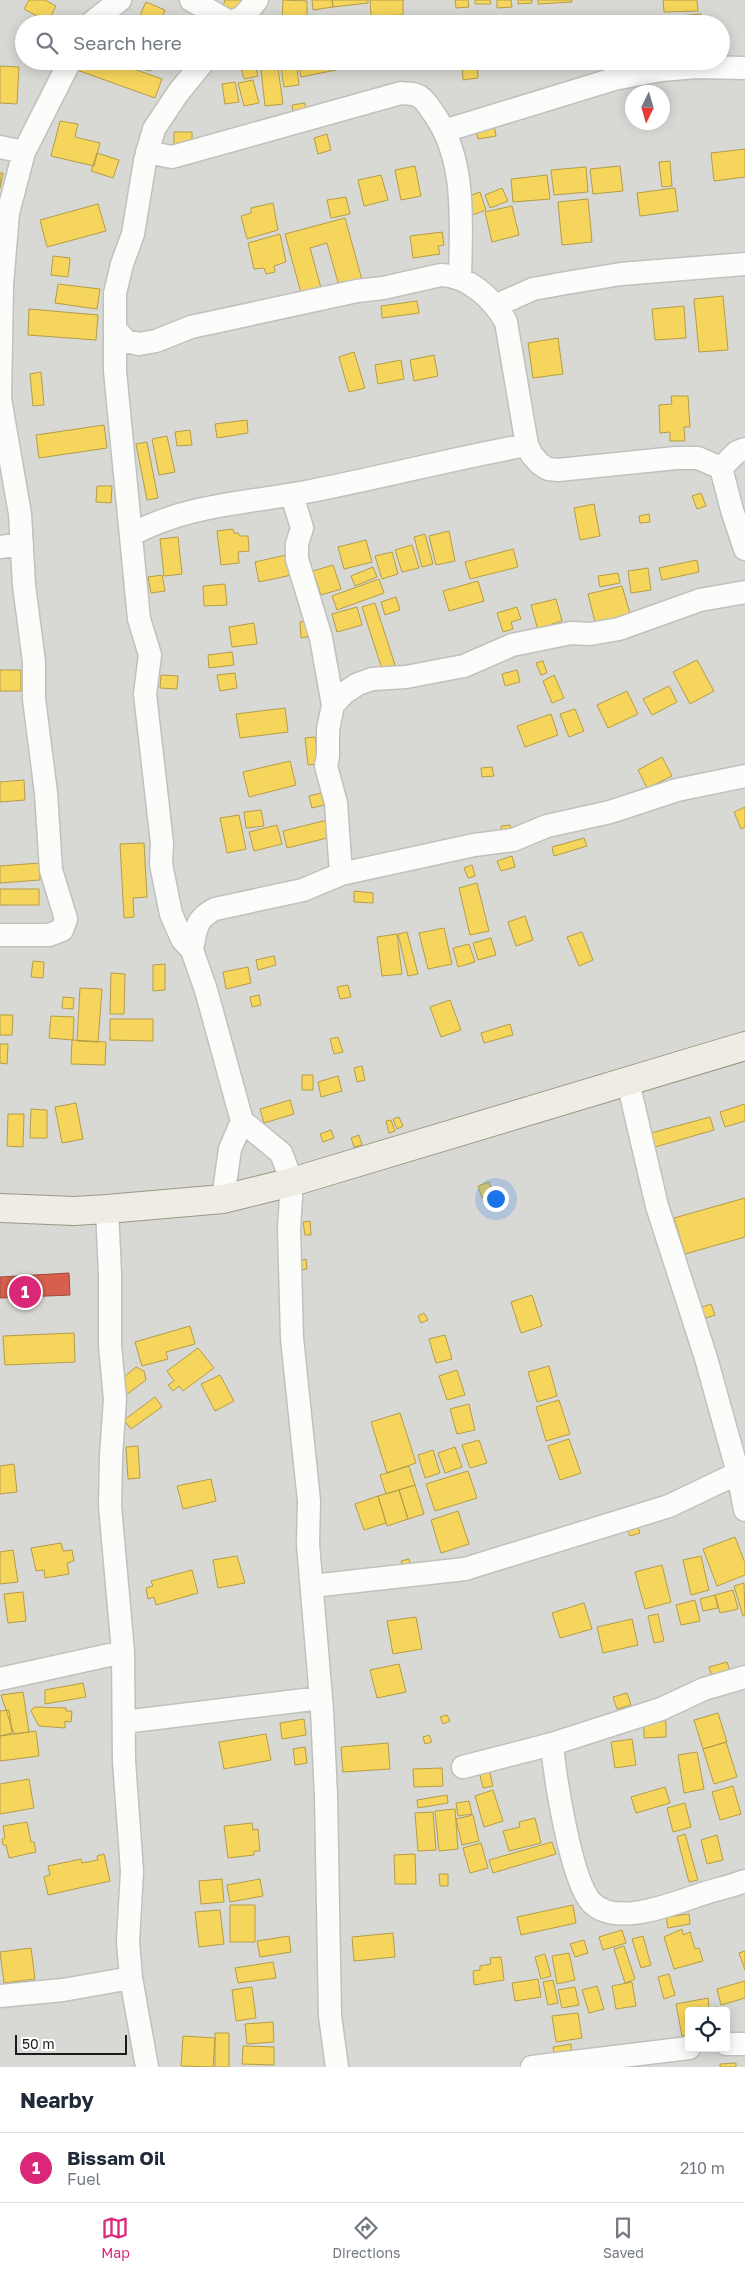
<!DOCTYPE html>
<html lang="en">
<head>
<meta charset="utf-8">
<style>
  :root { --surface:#fff; --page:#f6f6f7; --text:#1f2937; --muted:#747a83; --line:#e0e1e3; --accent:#db2777 }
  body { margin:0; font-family:"Golos Text",sans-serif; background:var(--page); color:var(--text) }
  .controls { position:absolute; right:15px; bottom:15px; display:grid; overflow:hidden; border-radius:5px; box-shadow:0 2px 12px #0003 }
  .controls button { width:45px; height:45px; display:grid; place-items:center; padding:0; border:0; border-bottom:1px solid var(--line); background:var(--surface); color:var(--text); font:25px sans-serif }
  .compass { position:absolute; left:625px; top:85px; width:45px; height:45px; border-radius:50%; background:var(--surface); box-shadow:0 2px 12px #0003; rotate:185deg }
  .scale { position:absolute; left:15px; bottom:12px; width:112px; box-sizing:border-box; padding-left:5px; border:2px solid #1b1b1b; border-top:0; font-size:14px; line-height:18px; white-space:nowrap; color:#1b1b1b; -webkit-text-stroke:4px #fff; paint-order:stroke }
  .you { position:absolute; left:495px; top:1198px; width:18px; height:18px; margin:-12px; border:4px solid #fff; border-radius:50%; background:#1a73e8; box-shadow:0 0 0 8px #1a73e833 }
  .badge { display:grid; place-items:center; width:32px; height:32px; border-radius:50%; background:var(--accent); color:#fff; font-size:16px; font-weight:700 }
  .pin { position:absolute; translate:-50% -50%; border:2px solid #fff; box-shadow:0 1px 5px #0006 }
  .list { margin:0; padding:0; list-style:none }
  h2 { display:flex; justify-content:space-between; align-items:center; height:65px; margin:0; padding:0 20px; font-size:21px }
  h2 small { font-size:16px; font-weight:400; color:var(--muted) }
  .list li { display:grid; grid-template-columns:32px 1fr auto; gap:15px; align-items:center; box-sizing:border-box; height:70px; padding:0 20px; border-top:1px solid var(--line) }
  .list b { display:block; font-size:19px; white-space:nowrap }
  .list p { margin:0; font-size:16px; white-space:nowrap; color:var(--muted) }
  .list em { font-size:16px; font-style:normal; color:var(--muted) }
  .icon { flex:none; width:28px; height:28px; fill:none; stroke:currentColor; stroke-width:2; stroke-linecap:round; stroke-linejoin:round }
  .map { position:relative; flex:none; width:745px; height:2067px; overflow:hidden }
  .search { position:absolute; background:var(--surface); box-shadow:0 2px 12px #0003; left:15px; right:15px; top:15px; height:55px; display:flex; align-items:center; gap:12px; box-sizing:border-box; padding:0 18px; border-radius:28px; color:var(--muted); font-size:19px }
  .sheet { height:135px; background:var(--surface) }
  nav { display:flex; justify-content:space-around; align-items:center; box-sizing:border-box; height:70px; border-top:1px solid var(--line); background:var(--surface); font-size:14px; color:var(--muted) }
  nav a { display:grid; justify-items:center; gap:2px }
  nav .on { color:var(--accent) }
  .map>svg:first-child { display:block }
  .residential { fill:#d8d8d5; fill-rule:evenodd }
  .homes { fill:#f6d55c; stroke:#b49d48 }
  .shops { fill:#d6604d; stroke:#9e4b3e }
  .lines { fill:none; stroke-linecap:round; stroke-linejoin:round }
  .minor-casing { stroke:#c0c0be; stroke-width:25 }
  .major-casing { stroke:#9d9883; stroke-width:30 }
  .minor { stroke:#fcfcfb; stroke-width:22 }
  .major { stroke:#eeece4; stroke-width:28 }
</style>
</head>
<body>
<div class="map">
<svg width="745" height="2067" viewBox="0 0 745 2067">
  <rect width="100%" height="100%" fill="#e9e9e4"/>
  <!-- residential -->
  <path class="residential" d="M0 0H745V2067H0ZM24 24H721V61H24ZM632 92H662V122H632ZM689 2011H726V2048H689Z"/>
  <!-- homes -->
  <path class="homes" d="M29 0H45L56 6 48 22 24 9Z
    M225 0H257L252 18 222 9Z
    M283 0 307 1V24L282 23Z
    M312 0H332L333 7 313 10Z
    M332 0H368V3L333 7Z
    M370 0H403V15L371 16Z
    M455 0H468L469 7 456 8Z
    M475 0H490L491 4H475Z
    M497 0H511L512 7 497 8Z
    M518 0H532V3L518 4Z
    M538 0H572V2L538 4Z
    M663 0H697L698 11 664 12Z
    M146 2 165 10 159 24H136Z
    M701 14 702 24H668L667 17Z
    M420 20 450 23V24H420Z
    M473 21V24H459L458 23Z
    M80 61H111L162 79 155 98 77 70Z
    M126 61H153L151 71 125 66Z
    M239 61H254L258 76 244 79Z
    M260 61H277L283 104 265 106Z
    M280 61H296L299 85 284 87Z
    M298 61H334L336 70 301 77Z
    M462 61H477L478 78 463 80Z
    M0 66 19 67 17 104 0 103Z
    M253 80 259 103 244 106 238 83Z
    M235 82 239 102 225 104 222 84Z
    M305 103 306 116 294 118 292 105Z
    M60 121 78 124 75 137 100 143 94 166 51 156Z
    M494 125 496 136 478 139 476 128Z
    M174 132H192V145H174Z
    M327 134 331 150 318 154 314 138Z
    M745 149V177L714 181 711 153Z
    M97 153 119 160 113 178 91 171Z
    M670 161 672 186 662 187 659 162Z
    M415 166 421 196 401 200 395 170Z
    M620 166 623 191 593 194 590 169Z
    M586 167 588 192 554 195 551 170Z
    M0 173H3L0 188Z
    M381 175 388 200 364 206 358 180Z
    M547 175 550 199 513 202 511 179Z
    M502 188 508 201 490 208 485 195Z
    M675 188 678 211 640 216 637 193Z
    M480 192 486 210 472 215 466 197Z
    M346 197 350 214 331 218 327 200Z
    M588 199 592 242 562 245 558 202Z
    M273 203 278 230 247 239 241 216 251 213V208Z
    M98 204 106 231 47 247 40 220Z
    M512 206 519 235 492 242 485 212Z
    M345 218 362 280 339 286 327 243 310 248 321 288 301 293 285 234Z
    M442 232 444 245 438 246 440 254 413 258 410 236Z
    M280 234 286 262 274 266 275 272 266 274 264 268 254 269 248 243Z
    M53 256 70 258 68 277 51 275Z
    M58 284 100 289 97 309 55 303Z
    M723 296 728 350 699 352 694 299Z
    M417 301 419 313 382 318 381 306Z
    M684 306 686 338 655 340 652 309Z
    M29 309 98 315 96 340 28 335Z
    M558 338 563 374 533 378 528 343Z
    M354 352 365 388 349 392 339 357Z
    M434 355 438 376 414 381 410 360Z
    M401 360 404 379 378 384 375 365Z
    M41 372 44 405 33 406 30 374Z
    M671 396H688L690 427H684L685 441H670V432L660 433 659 405 672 404Z
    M247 420 248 433 217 438 215 424Z
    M104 425 107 448 39 458 36 435Z
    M190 430 192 445 177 446 175 432Z
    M167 436 175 472 159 475 152 439Z
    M147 442 158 498 147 500 136 444Z
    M97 486H112L111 503 96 502Z
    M701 493 706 506 697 509 692 496Z
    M594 504 600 536 580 540 574 508Z
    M649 514 650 522 640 523 639 516Z
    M233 529 234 533H238L240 536H248L249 551 238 552 239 563 221 565 217 531Z
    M449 531 455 561 436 565 429 536Z
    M425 534 433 564 422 567 414 537Z
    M178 537 182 574 164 576 160 539Z
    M366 540 372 562 344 569 338 547Z
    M412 545 419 568 402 572 395 550Z
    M513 549 518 567 470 579 465 562Z
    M392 552 398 574 382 579 375 556Z
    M291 554 296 574 259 582 255 562Z
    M697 560 699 572 662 580 659 568Z
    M333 565 341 589 321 595 313 571Z
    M373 567 377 577 355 586 351 576Z
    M648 568 651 590 631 593 628 571Z
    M618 573 620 583 600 587 598 576Z
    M162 575 165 591 151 593 148 577Z
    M379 579 384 593 337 610 332 596Z
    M478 581 484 601 449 611 443 591Z
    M225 584 227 605 204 606 203 586Z
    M622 586 631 617 596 626 588 594Z
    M396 597 400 610 385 615 381 602Z
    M556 599 562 621 552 624 554 633 540 637 531 605Z
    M375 603 395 665 382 669 362 607Z
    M357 607 362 625 337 632 332 614Z
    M517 607 521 619 511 622 513 629 503 632 497 613Z
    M310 621 311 636 301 638 300 622Z
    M254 623 257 644 232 647 229 627Z
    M232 652 234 665 209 668 208 655Z
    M697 660 714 691 690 704 673 672Z
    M543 661 547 673 541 675 536 663Z
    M0 670H21V691H0Z
    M517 670 520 682 505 686 502 674Z
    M235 673 237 688 220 691 217 675Z
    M161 675 178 676 177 689 160 688Z
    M554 675 564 698 552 703 543 681Z
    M669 686 677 702 652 715 643 699Z
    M627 691 638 714 608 728 597 705Z
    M285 708 288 732 240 738 236 714Z
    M575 709 584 731 569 737 560 714Z
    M551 714 558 735 525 747 517 726Z
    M315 737 319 764 308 765 305 738Z
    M662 757 672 776 647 788 638 770Z
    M290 761 296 785 249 797 243 772Z
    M492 767 494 776 482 777 481 768Z
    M24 780 25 800 0 802V782Z
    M321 793 324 805 312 808 309 796Z
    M745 807V827L741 829 734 812Z
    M261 810 264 826 246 828 244 812Z
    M239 815 246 849 227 853 220 818Z
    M327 820 331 837 287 848 283 831Z
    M277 825 282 844 254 851 249 832Z
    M510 825 511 835 502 836 501 826Z
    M584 838 587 846 554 856 552 847Z
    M144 843 147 897 133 898 134 917 124 918 120 844Z
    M512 856 515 867 501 871 497 861Z
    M39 863 40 880 0 883V866Z
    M472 865 475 876 468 878 464 868Z
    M477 883 489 931 470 935 459 888Z
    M0 889H39V905H0Z
    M354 891 373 893V903L354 902Z
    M525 916 533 940 516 946 508 922Z
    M444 928 452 964 428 969 419 933Z
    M407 932 418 974 408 976 398 934Z
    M582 932 593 960 579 966 567 937Z
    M397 934 402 974 382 976 377 937Z
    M491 938 496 955 478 960 473 943Z
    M469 944 475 962 458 967 453 948Z
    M274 956 276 965 258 970 256 960Z
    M33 961 44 962 43 978 31 977Z
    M165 964V990L153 991V965Z
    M248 967 251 983 226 989 223 972Z
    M111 973 125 974 124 1014H110Z
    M348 985 351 997 340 999 337 987Z
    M80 988 102 989 98 1042 77 1041Z
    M259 995 261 1005 252 1007 250 997Z
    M63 997 74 998 73 1009 62 1008Z
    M450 1000 461 1030 441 1037 430 1007Z
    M0 1015H13L12 1035H0Z
    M51 1016 74 1017 73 1040 49 1038Z
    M110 1019H153V1041L110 1040Z
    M510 1024 513 1035 484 1043 481 1033Z
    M338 1037 343 1052 334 1054 330 1039Z
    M72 1040 106 1042 105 1065 71 1064Z
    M0 1044H8L7 1064 0 1063Z
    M362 1066 365 1080 357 1082 354 1068Z
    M302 1075H313V1090H302Z
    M338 1076 342 1091 321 1097 318 1082Z
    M290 1100 294 1114 264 1123 260 1109Z
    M76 1103 83 1139 62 1143 55 1107Z
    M745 1104V1121L725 1127 720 1112Z
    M31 1109 47 1110V1138H30Z
    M8 1114H24L23 1147 7 1146Z
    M399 1117 403 1126 397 1129 393 1119Z
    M710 1117 714 1130 655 1147 651 1133Z
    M391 1120 395 1131 389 1133 386 1121Z
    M331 1130 334 1138 323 1142 320 1134Z
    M359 1135 362 1145 354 1147 351 1138Z
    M489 1182 493 1195 482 1198 478 1186Z
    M745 1198V1237L685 1254 674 1218Z
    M310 1221 311 1235H305L303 1222Z
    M306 1259 307 1269 300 1270 299 1261Z
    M532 1295 542 1326 521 1333 511 1302Z
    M711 1304 715 1315 700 1320 696 1309Z
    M424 1313 428 1320 421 1323 418 1316Z
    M190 1326 195 1344 166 1352 168 1359 142 1366 135 1342Z
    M74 1333 75 1362 5 1365 3 1336Z
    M445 1335 452 1359 436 1363 429 1339Z
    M198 1348 214 1368 183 1391 179 1386 173 1391 168 1385 174 1381 167 1371Z
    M549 1366 557 1396 537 1402 528 1372Z
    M136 1367 144 1371 146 1380 126 1395 123 1378Z
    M457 1370 465 1395 447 1400 439 1376Z
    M220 1375 234 1401 215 1411 201 1384Z
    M155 1397 162 1407 131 1429 124 1420Z
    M559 1400 570 1434 546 1441 536 1407Z
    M469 1404 475 1430 457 1434 450 1409Z
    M400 1413 416 1463 387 1473 371 1422Z
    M569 1439 581 1473 560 1480 548 1446Z
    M479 1440 487 1463 470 1468 462 1445Z
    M138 1446 140 1478 128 1479 126 1447Z
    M455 1447 462 1467 445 1473 438 1453Z
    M433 1450 440 1473 425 1478 418 1455Z
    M14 1464 17 1492 0 1494V1466Z
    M409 1466 415 1485 386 1494 380 1475Z
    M468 1471 477 1498 435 1511 426 1484Z
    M211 1479 216 1501 183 1509 177 1486Z
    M415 1485 424 1514 408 1519 399 1490Z
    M399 1490 408 1519 387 1526 378 1496Z
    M378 1496 386 1523 364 1530 355 1504Z
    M458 1511 469 1544 441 1553 431 1520Z
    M638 1527 640 1533 630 1536 628 1531Z
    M735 1537 745 1563V1575L717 1586 703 1549Z
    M61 1543 63 1551 72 1550 74 1561 67 1563 69 1574 45 1578 44 1570 36 1571 31 1548Z
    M13 1550 18 1582 0 1584V1552Z
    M237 1556 245 1583 218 1588 213 1560Z
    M701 1556 709 1590 691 1595 683 1560Z
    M409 1559 412 1568 404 1571 401 1561Z
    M662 1565 671 1602 645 1609 635 1572Z
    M192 1570 198 1593 156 1605 154 1597 148 1599 146 1588 153 1586 151 1581Z
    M744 1583 745 1616H743L734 1586Z
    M733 1590 738 1609 720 1613 715 1595Z
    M23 1592 26 1621 8 1623 4 1594Z
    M715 1595 718 1608 703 1611 700 1599Z
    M695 1600 700 1621 681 1625 676 1605Z
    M584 1603 592 1629 560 1638 552 1613Z
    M658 1614 664 1641 654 1643 648 1616Z
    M416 1617 422 1649 393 1654 387 1621Z
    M632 1619 638 1645 603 1653 597 1627Z
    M727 1662 730 1671 712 1677 709 1667Z
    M399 1664 406 1692 377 1698 370 1670Z
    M83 1683 86 1697 45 1704V1690Z
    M23 1692 29 1732 14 1734 1 1695Z
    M627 1693 631 1705 617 1709 613 1697Z
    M34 1707 66 1708V1711H72L71 1722 65 1721V1728L39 1726 31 1711Z
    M9 1710 12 1733 0 1736V1711Z
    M718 1713 727 1742 703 1749 694 1720Z
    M447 1715 450 1721 443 1724 440 1717Z
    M304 1719 306 1735 282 1739 280 1723Z
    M644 1721H666V1737L644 1738Z
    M36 1731 39 1756 0 1761V1736Z
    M266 1734 271 1760 224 1769 219 1742Z
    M429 1735 432 1742 425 1744 423 1737Z
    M632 1739 636 1765 615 1768 611 1742Z
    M726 1742 737 1777 714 1784 703 1749Z
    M388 1743 390 1769 343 1772 341 1747Z
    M305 1747 307 1763 295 1765 293 1749Z
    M697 1752 704 1789 684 1793 678 1755Z
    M442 1768 443 1786 414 1787 413 1769Z
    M489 1769 493 1786 483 1788 479 1771Z
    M29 1779 34 1808 0 1814V1784Z
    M733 1786 741 1814 720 1820 712 1792Z
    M665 1787 670 1803 636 1813 631 1797Z
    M493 1790 503 1821 484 1827 475 1796Z
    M447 1795 448 1803 418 1808 417 1800Z
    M469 1801 472 1814 458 1816 456 1803Z
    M685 1803 691 1827 673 1832 667 1808Z
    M455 1809 458 1849 439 1851 435 1811Z
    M433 1812 436 1850 418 1851 415 1813Z
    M473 1815 479 1841 462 1845 456 1819Z
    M535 1818 541 1843 509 1851 503 1831 520 1827 519 1822Z
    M27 1822 31 1842H34L36 1852 9 1858 6 1845H3L2 1839 5 1838 3 1826Z
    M252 1823 253 1830 258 1829 260 1851H254V1855L228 1858 224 1826Z
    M685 1834 698 1880 689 1882 677 1837Z
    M717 1835 723 1860 707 1864 701 1840Z
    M552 1842 556 1854 493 1873 489 1860Z
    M481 1843 488 1868 470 1873 463 1848Z
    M104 1854 110 1881 48 1895 44 1877 50 1875 48 1866 81 1859 82 1863 98 1860 97 1856Z
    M415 1854 416 1884H395L394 1855Z
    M439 1874H448V1886H440Z
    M222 1879 224 1902 201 1904 199 1881Z
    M260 1879 263 1896 230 1902 227 1885Z
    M230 1905H255V1942H230Z
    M573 1905 576 1923 521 1935 517 1917Z
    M220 1910 224 1944 199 1947 195 1912Z
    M689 1914 690 1924 668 1928 666 1917Z
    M682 1929 683 1935 690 1932 695 1949 699 1948 703 1961 674 1969 664 1937Z
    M622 1930 626 1943 603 1950 599 1937Z
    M393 1933 395 1957 354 1961 352 1937Z
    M289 1936 291 1952 260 1957 257 1941Z
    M643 1936 651 1965 641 1968 632 1939Z
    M584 1940 588 1953 575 1957 570 1944Z
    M624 1946 635 1979 625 1983 614 1949Z
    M31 1948 35 1979 4 1983 0 1952Z
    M745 1951V1970L739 1953Z
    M569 1953 575 1980 557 1984 552 1956Z
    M545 1954 551 1976 541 1979 535 1957Z
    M501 1957 504 1980 474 1985 473 1971 480 1970V1966L491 1964 490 1958Z
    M273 1962 276 1978 238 1983 235 1968Z
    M669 1974 675 1995 664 1999 658 1977Z
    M538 1979 541 1997 515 2001 512 1983Z
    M553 1980 558 2003 548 2005 543 1982Z
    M745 1981V1998L721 2005 717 1989Z
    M632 1982 636 2006 616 2009 612 1986Z
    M597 1986 604 2009 589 2013 582 1990Z
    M252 1987 256 2018 236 2021 232 1990Z
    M575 1987 579 2005 562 2008 558 1990Z
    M708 1998 709 2008 717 2007V2011H689V2034L682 2036 676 2004Z
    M578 2013 582 2038 556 2042 552 2016Z
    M273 2022 274 2042 247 2044 245 2024Z
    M215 2033H229V2067H215Z
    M183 2036 215 2038 213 2067 181 2066Z
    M571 2044 572 2055 555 2058 553 2047Z
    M243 2046 274 2047V2065L242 2064Z
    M736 2063V2067H720V2064Z"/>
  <!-- shops -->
  <path class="shops" d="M69 1273 70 1295 0 1298V1277Z"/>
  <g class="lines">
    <defs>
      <path id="minor" d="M191 0 228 21C242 23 249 9 257 0
        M90 24 120 0
        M204 61 178 93 154 129 145 161 133 234 122 264 115 293V371L139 619 150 655 145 694 162 843 161 864 171 914 182 939 192 950 206 990 242 1121 230 1149 223 1199
        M444 131 614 79 661 70 697 67 745 68
        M0 147 24 152
        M147 152 172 157 401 93C406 94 412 93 416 95 423 97 428 105 432 111 467 158 461 222 460 277
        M495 306 533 289 566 283 621 274 745 264
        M115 329 126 341 139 344 156 341 191 327 357 291 383 288 441 275C469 276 493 299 506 322L527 445 532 455 540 464 548 469 558 470 676 458H698L721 468
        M745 449 737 452 721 468 732 510 745 549
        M292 495 302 528 297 544V559L321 638 333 705
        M131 535C186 504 250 503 311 491 383 477 455 458 527 445
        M0 547 22 544
        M341 874 336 803 326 766 328 756V730L333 705 344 693 358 684 372 679 406 677 464 666 512 645 571 633 590 634 619 629 700 600 745 592
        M0 935H49L62 930 66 919 51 870 46 793 34 699V662L24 585 20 514 0 399 2 285 8 213 24 152 70 61
        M192 950C196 930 195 919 215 909L303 890 341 874 474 845 513 840 547 826 610 812 677 790 745 776
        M628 1082 657 1206 706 1358 738 1473 745 1510
        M242 1121 281 1153 292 1182 289 1228 292 1338 309 1501 308 1544 322 1710 326 1796 330 2016 337 2067
        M107 1209 110 1274V1345L115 1399 111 1456 110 1506 123 1652 124 1761 132 1871 128 1941 131 1978 147 2067
        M312 1586 465 1569 669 1506 738 1473
        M745 1677 704 1689 661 1709 552 1744C555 1777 571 1882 592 1903 617 1928 677 1902 705 1893 718 1889 732 1886 745 1881
        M0 1679 123 1652
        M124 1722 321 1698
        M463 1767 552 1744
        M0 1996 63 1990 131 1978
        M726 2044H745
        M532 2067 689 2048"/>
      <path id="major" d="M0 1208 74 1211 107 1209 223 1199 292 1182 745 1046"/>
    </defs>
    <!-- minor casing -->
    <use href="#minor" class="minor-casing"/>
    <!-- major casing -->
    <use href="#major" class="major-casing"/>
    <!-- minor -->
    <use href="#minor" class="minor"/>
    <!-- major -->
    <use href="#major" class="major"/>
  </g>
</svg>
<div class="controls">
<button><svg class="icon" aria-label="locate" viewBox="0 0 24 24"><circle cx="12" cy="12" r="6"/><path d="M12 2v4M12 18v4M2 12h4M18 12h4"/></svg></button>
</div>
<svg class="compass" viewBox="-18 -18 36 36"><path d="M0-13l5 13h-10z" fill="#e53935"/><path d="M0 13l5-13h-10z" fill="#747a83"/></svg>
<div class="scale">50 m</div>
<div class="you"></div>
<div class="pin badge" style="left:25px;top:1292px">1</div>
<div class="search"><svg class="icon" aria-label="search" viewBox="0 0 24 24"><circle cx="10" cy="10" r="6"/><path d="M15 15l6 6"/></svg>Search here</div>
</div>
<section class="sheet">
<h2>Nearby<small></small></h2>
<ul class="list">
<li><span class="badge">1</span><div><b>Bissam Oil</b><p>Fuel</p></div><em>210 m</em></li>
</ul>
</section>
<nav>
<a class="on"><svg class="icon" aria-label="map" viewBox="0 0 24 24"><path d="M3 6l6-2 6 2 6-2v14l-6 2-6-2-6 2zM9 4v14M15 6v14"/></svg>Map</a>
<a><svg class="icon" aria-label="directions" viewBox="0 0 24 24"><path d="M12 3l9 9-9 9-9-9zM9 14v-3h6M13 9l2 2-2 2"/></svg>Directions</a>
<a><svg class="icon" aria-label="saved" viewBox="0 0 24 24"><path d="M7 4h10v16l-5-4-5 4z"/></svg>Saved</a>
</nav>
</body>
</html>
